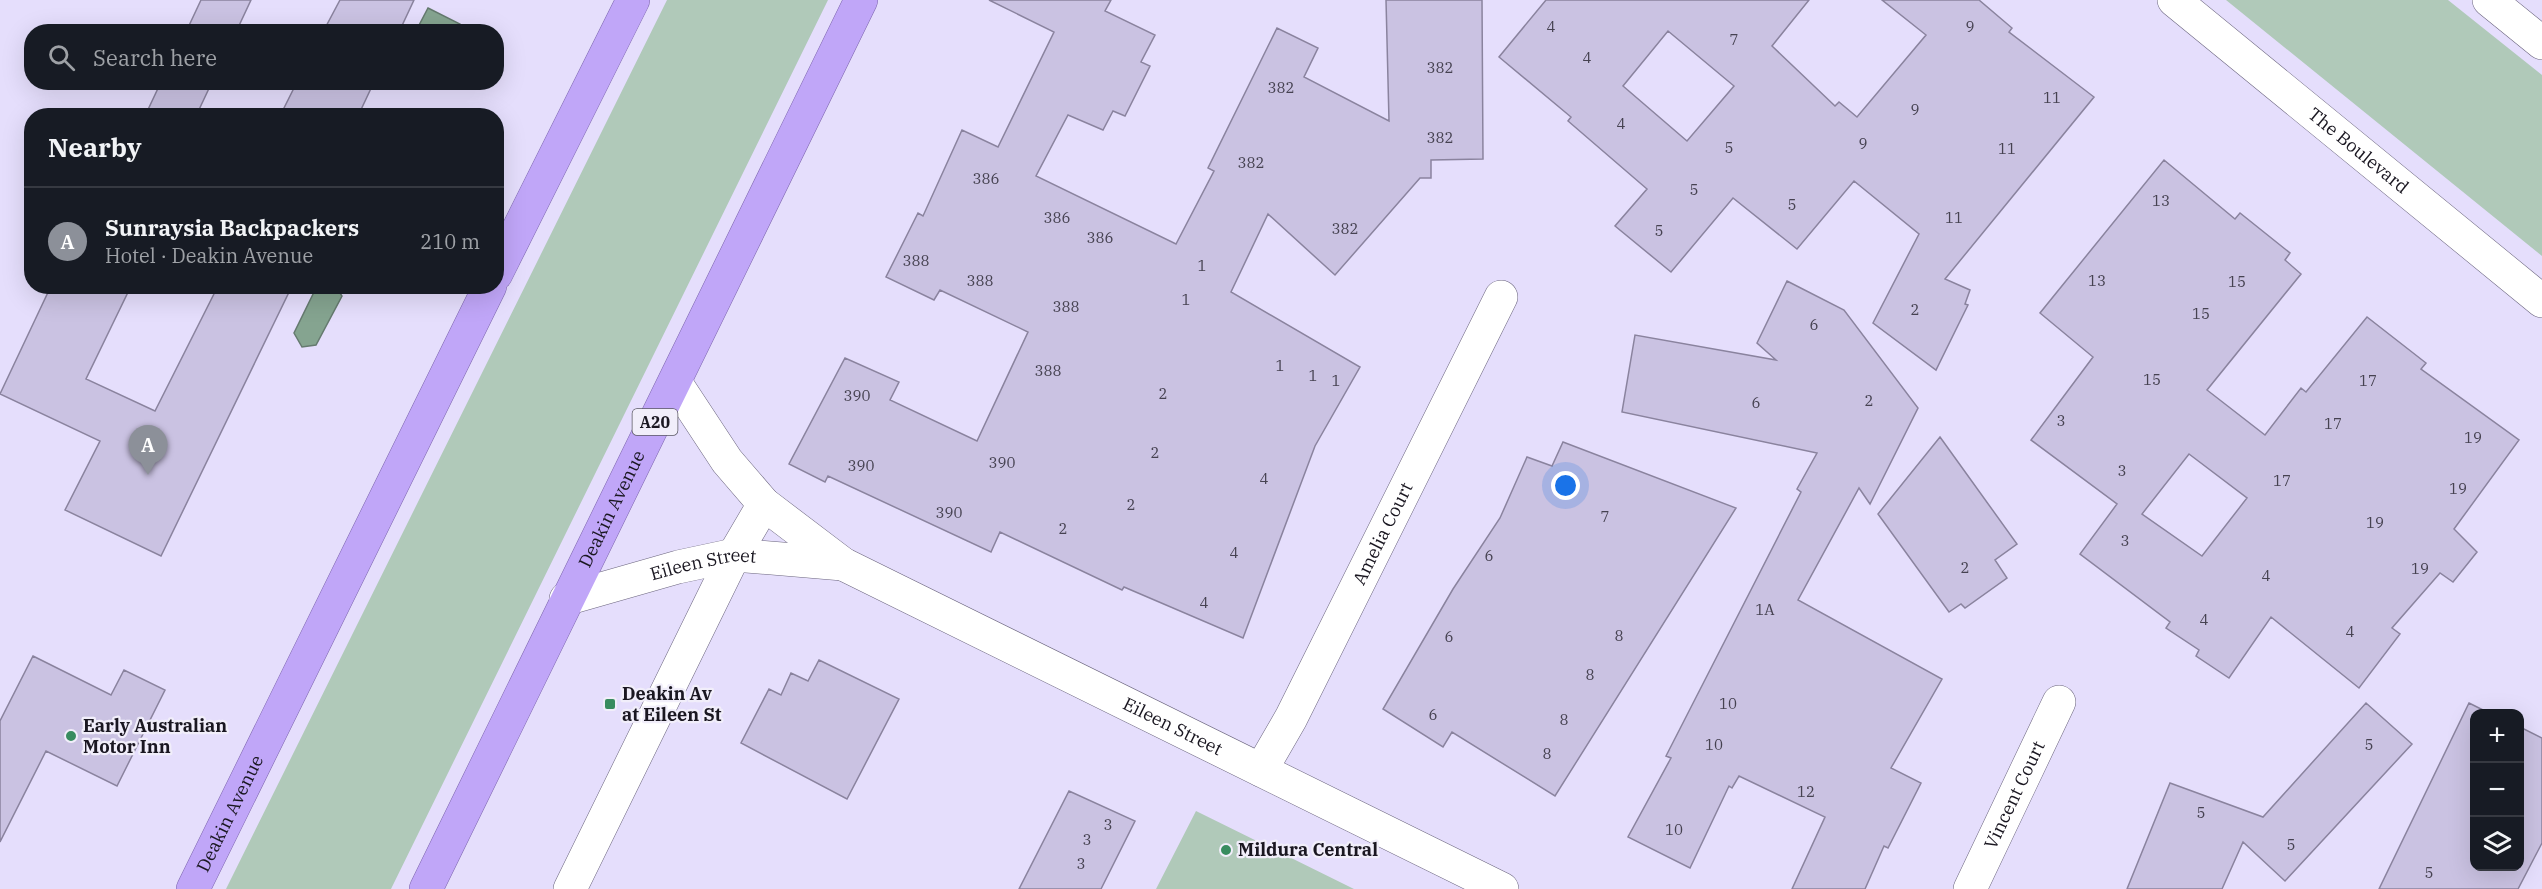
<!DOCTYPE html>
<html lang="en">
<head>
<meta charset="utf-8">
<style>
  :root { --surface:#171b24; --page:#20242c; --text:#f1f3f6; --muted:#9ea1a6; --line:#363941; --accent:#8c9099 }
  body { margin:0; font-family:"IBM Plex Serif",serif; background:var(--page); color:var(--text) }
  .controls { position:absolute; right:18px; bottom:18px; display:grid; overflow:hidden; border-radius:12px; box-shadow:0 6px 24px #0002 }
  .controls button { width:54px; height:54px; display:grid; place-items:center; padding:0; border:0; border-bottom:2px solid var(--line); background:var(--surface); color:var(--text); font:30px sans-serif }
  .you { position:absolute; left:1566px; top:486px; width:21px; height:21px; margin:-15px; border:4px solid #fff; border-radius:50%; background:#1a73e8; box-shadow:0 0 0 9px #1a73e833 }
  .badge { display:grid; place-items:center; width:39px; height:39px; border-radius:50%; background:var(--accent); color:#fff; font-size:20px; font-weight:700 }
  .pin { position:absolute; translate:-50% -50px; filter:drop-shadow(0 2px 3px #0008) }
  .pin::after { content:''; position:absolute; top:32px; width:21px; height:18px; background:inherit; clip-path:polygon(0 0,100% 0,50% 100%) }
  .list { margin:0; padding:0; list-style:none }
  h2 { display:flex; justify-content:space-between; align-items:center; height:78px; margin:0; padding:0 24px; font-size:26px }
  h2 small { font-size:20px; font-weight:400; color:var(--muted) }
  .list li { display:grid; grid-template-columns:39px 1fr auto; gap:18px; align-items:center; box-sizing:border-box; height:108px; padding:0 24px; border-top:2px solid var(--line) }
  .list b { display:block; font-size:22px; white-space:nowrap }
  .list p { margin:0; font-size:20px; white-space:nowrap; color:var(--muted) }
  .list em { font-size:20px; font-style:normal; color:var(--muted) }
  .icon { flex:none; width:33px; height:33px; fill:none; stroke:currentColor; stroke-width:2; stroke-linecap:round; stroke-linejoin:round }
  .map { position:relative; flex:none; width:2542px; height:889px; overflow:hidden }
  .search { position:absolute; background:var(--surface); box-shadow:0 6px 24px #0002; left:24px; top:24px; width:480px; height:66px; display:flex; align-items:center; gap:15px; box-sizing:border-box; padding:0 21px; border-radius:24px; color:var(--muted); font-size:22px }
  .panel { position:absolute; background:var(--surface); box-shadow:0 6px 24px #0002; left:24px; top:108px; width:480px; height:186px; border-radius:24px }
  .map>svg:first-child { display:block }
  .green { fill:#b0c9b9 }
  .water { fill:#85a490; stroke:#657a6f; stroke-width:1.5 }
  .building { fill:#cac2e2; stroke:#8a839e; stroke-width:1.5; fill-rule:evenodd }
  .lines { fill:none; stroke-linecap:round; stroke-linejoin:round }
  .minor-casing { stroke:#6b657e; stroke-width:34 }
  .trunk-casing { stroke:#7c65ac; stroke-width:34 }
  .minor { stroke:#fff; stroke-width:33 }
  .trunk { stroke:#c0a6f8; stroke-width:33 }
  .poi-dot { fill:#388c5f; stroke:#f1eefa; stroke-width:2 }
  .labels { text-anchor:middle; stroke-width:4.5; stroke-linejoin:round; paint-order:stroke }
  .number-label { font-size:15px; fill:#464251 }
  .shield { fill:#f1eefa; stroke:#5a5862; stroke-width:1.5 }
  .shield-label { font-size:16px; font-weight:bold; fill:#1a1721 }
  .street-label { font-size:18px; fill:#1a1721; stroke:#f1eefa }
  .poi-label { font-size:18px; font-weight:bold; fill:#1a1721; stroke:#f1eefa; text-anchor:start }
</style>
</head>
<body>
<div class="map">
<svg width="2542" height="889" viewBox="0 0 2542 889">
  <rect width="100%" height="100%" fill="#e5defc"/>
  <!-- green -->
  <path class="green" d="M667 0H828L391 889H226Z
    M2226 0H2448L2542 75V256Z
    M1196 811 1354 889H1156Z"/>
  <!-- water -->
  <path class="water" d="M428 8 460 24 457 31H416Z
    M317 286 336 287 342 296 316 345 302 347 294 333Z"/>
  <!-- building -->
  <path class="building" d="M201 0H251L236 32H186Z
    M340 0H414L399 32H323Z
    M989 0H1111L1105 11 1155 35 1141 62 1150 66 1125 116 1113 111 1103 130 1068 115 1036 176 1176 244 1214 171 1208 168 1277 28 1318 48 1304 77 1389 121 1386 0H1482L1483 159 1431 160V178H1420L1335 275 1268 214 1231 292 1360 367 1315 446 1243 638 1124 587 1122 590 1000 532 991 552 828 476 825 482 789 464 845 358 899 382 890 400 977 441 1028 332 940 290 934 300 886 277 918 213 923 216 962 130 998 147 1054 32Z
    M1546 0H1809L1772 46 1835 106 1839 102 1857 117 1926 35 1882 0H1979L2012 28 2009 32 2094 97 1945 279 1970 290 1965 304 1968 305 1936 370 1873 323 1919 234 1854 181 1797 249 1733 198 1671 272 1615 226 1647 189 1568 121 1571 117 1499 57ZM1668 31 1734 86 1687 141 1623 86Z
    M161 82H212L196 116H145Z
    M297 82H374L358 116H280Z
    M2164 160 2235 219 2240 213 2290 253 2285 260 2301 274 2207 390 2265 435 2301 388 2306 392 2367 317 2426 363 2421 369 2519 440 2454 529 2477 552 2453 582 2440 573 2392 628 2400 634 2359 688 2271 617 2229 678 2196 656 2199 650 2166 628 2170 622 2080 554 2117 504 2031 440 2093 357 2040 313ZM2189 454 2247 498 2202 556 2142 514Z
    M1787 281 1844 310 1918 408 1870 504 1859 488 1798 600 1942 679 1891 768 1921 783 1888 848 1884 846 1865 889H1792L1825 817 1739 776 1732 788 1729 786 1690 868 1628 837 1671 758 1666 756 1801 492 1797 489 1817 453 1622 412 1635 335 1776 360 1757 343Z
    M51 286H131L86 379 155 411 218 286H292L161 556 65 510 100 441 0 394Z
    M1940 437 2017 544 1995 560 2007 578 1965 608 1961 604 1949 612 1878 514Z
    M1563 442 1736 508 1555 796 1452 732 1443 747 1383 709 1453 589 1500 518 1527 457 1552 466Z
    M33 656 111 695 124 670 165 690 117 786 46 751 0 842V721Z
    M819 660 899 699 847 799 741 743 769 689 781 695 791 673 808 681Z
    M2366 703 2412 744 2285 881 2243 842 2222 889H2127L2170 783 2263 817Z
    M2469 703 2491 714H2475V867H2520V727L2542 738V843L2518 889H2379Z
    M1069 791 1135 821 1101 889H1019Z"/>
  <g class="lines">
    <defs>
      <g id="minor">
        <path id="s1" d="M2174 0 2542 301"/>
        <path d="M2489 0 2542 43"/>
        <path id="s2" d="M675 382 727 461 764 504 843 564 1502 889"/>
        <path id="s3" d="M566 599 678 567 734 555 843 564"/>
        <path id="s4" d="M1261 770 1291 718 1501 297"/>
        <path d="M570 889 734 555 764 504"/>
        <path id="s5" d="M1970 889 2059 702"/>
      </g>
      <g id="trunk">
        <path d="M496 274 633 0"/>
        <path id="s6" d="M193 889 490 286"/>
        <path id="s7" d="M426 889 861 0"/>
      </g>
    </defs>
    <!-- minor casing -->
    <use href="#minor" class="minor-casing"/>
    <!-- trunk casing -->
    <use href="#trunk" class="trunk-casing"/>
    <!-- minor -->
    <use href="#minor" class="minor"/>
    <!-- trunk -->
    <use href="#trunk" class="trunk"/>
  </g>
  <!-- markers -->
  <g class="poi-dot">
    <rect x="604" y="698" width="12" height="12" rx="3"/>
    <circle cx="71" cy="736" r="6"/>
    <circle cx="1226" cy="850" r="6"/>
  </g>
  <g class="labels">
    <!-- number labels -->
    <g class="number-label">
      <text x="1551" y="32">4</text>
      <text x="1970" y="32">9</text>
      <text x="1734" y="45">7</text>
      <text x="1587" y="63">4</text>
      <text x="1440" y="73">382</text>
      <text x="1281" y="93">382</text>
      <text x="2052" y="103">11</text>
      <text x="1915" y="115">9</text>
      <text x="1621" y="129">4</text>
      <text x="1440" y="143">382</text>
      <text x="1863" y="149">9</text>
      <text x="1729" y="153">5</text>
      <text x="2007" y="154">11</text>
      <text x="1251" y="168">382</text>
      <text x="986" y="184">386</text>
      <text x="1694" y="195">5</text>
      <text x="2161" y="206">13</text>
      <text x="1792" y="210">5</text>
      <text x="1057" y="223">386</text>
      <text x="1954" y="223">11</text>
      <text x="1345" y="234">382</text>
      <text x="1659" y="236">5</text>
      <text x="1100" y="243">386</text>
      <text x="916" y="266">388</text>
      <text x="1202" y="271">1</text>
      <text x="980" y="286">388</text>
      <text x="2097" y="286">13</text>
      <text x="2237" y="287">15</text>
      <text x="1186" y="305">1</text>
      <text x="1066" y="312">388</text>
      <text x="1915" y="315">2</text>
      <text x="2201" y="319">15</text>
      <text x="1814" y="330">6</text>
      <text x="1280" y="371">1</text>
      <text x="1048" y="376">388</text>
      <text x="1313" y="381">1</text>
      <text x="2152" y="385">15</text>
      <text x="1336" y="386">1</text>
      <text x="2368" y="386">17</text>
      <text x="1163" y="399">2</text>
      <text x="857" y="401">390</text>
      <text x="1869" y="406">2</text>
      <text x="1756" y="408">6</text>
      <text x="2061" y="426">3</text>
      <text x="2333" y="429">17</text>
      <text x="2473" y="443">19</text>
      <text x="1155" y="458">2</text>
      <text x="1002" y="468">390</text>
      <text x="861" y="471">390</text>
      <text x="2122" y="476">3</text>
      <text x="1264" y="484">4</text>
      <text x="2282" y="486">17</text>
      <text x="2458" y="494">19</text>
      <text x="1131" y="510">2</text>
      <text x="949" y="518">390</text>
      <text x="1605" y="522">7</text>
      <text x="2375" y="528">19</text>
      <text x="1063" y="534">2</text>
      <text x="2125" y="546">3</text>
      <text x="1234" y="558">4</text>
      <text x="1489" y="561">6</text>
      <text x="1965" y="573">2</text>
      <text x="2420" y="574">19</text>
      <text x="2266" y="581">4</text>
      <text x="1204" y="608">4</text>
      <text x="1765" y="615">1A</text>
      <text x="2204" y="625">4</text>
      <text x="2350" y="637">4</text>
      <text x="1619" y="641">8</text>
      <text x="1449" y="642">6</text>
      <text x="1590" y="680">8</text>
      <text x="1728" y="709">10</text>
      <text x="1433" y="720">6</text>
      <text x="1564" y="725">8</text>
      <text x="1714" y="750">10</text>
      <text x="2369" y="750">5</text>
      <text x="1547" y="759">8</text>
      <text x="1806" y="797">12</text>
      <text x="2201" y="818">5</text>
      <text x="1108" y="830">3</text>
      <text x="1674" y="835">10</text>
      <text x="1087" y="845">3</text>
      <text x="2291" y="850">5</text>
      <text x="1081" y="869">3</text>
      <text x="2429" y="878">5</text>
    </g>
    <!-- shield labels -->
    <rect class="shield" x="632.5" y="409" width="45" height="26" rx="4.5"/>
    <g class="shield-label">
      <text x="655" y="428">A20</text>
    </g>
    <!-- street labels -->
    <g class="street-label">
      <text dy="6" stroke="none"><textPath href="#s1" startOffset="238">The Boulevard</textPath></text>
      <text dy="6" stroke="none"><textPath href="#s7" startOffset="423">Deakin Avenue</textPath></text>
      <text dy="6" stroke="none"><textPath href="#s4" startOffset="266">Amelia Court</textPath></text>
      <text dy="6" stroke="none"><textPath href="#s3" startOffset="142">Eileen Street</textPath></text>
      <text dy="6" stroke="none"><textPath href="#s2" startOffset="618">Eileen Street</textPath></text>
      <text dy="6" stroke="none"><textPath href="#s5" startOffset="104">Vincent Court</textPath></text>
      <text dy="6" stroke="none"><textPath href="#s6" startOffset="84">Deakin Avenue</textPath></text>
    </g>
    <!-- poi labels -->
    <g class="poi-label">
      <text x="622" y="700">Deakin Av<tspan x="622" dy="21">at Eileen St</tspan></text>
      <text x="83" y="732">Early Australian<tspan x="83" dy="21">Motor Inn</tspan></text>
      <text x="1238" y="856">Mildura Central</text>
    </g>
  </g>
</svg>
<div class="controls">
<button>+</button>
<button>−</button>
<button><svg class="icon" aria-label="layers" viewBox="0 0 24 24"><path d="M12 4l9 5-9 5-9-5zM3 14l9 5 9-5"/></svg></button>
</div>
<div class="you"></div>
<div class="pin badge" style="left:148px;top:475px">A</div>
<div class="search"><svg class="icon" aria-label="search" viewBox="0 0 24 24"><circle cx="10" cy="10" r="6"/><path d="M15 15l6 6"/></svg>Search here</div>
<section class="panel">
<h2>Nearby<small></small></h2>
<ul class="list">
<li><span class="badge">A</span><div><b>Sunraysia Backpackers</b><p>Hotel · Deakin Avenue</p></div><em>210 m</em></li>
</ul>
</section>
</div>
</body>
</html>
